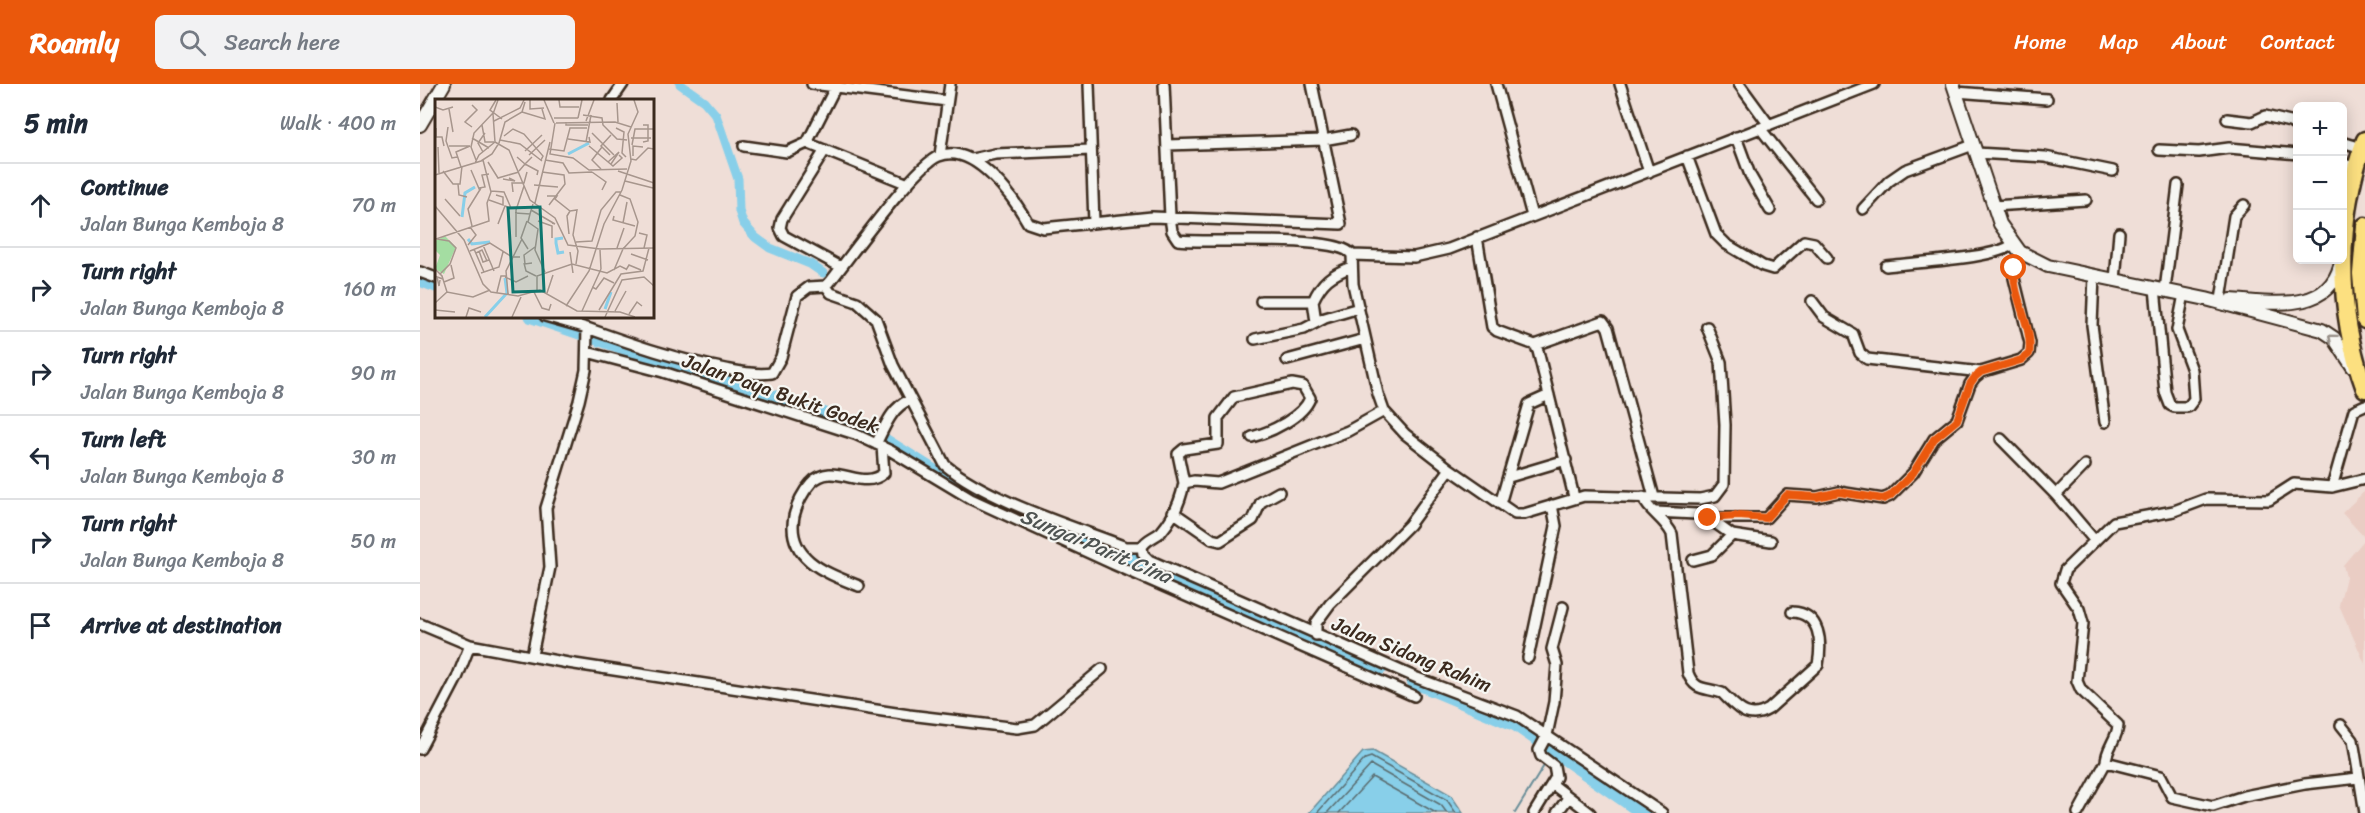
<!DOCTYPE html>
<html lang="en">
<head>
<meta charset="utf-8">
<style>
  :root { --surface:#fff; --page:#f2f2f3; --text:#1f2937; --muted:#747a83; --line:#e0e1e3; --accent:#ea580c }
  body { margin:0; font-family:Sriracha,sans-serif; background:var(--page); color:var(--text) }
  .controls { position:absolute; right:18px; top:18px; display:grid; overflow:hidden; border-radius:9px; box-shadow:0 3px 15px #0003 }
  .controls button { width:54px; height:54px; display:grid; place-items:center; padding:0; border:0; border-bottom:2px solid var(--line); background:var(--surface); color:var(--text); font:30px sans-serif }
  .stop { position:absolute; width:18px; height:18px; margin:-14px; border:4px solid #ea580c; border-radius:50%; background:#fff }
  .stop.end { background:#ea580c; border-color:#fff; box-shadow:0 2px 6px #0008 }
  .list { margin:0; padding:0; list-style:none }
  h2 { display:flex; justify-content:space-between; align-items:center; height:78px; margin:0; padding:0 24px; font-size:26px }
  h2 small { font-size:20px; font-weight:400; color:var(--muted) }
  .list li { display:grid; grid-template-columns:39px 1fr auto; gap:18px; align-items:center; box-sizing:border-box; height:84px; padding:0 24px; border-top:2px solid var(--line) }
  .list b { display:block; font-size:22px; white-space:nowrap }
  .list p { margin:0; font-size:20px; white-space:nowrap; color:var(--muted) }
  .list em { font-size:20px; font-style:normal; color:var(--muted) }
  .icon { flex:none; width:33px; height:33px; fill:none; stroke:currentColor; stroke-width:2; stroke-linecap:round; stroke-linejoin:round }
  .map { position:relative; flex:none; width:1945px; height:729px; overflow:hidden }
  header { display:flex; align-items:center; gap:36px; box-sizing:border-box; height:84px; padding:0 30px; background:var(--accent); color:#fff }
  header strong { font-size:28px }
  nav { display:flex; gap:33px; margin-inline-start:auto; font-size:21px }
  .search { width:420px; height:54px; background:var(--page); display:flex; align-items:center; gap:15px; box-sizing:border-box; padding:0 21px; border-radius:9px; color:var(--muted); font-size:22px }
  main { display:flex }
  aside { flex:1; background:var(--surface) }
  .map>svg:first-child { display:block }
  .built { fill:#eacdc4 }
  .water { fill:#88cfe9; stroke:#698d98; stroke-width:1.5 }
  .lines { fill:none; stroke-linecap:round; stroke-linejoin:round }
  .shore { stroke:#5a6c6f; stroke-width:1.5 }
  .stream { stroke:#698d98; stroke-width:2 }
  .canal { stroke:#88cfe9; stroke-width:9 }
  .river { stroke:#88cfe9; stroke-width:15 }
  .street-casing { stroke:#3b2a1e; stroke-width:14 }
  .secondary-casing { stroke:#3b2a1e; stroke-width:16 }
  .highway-casing { stroke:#3b2a1e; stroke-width:21 }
  .street { stroke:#f6f6f2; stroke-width:9 }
  .secondary { stroke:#f6f6f2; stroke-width:12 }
  .highway { stroke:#fce080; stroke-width:16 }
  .oneway { stroke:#989088 }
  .route { stroke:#ea580c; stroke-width:8 }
  .labels { text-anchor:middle; stroke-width:4.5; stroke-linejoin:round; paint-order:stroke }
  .street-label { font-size:20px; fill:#3b2a1e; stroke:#f6f6f2 }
  .water-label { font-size:21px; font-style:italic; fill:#4e5351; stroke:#f6f6f2 }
  .inset-river { fill:none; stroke:#88cfe9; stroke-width:3 }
  .inset-road { fill:none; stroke:#a7968d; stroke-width:1.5 }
  .view { fill:#0f766e; fill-opacity:0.15; stroke:#0f766e; stroke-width:3 }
  .inset-edge { fill:none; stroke:#3b2a1e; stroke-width:3 }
</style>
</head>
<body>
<header>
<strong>Roamly</strong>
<div class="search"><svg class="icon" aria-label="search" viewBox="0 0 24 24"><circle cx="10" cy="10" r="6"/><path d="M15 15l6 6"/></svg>Search here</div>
<nav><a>Home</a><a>Map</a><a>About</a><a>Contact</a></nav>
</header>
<main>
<aside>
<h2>5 min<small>Walk · 400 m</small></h2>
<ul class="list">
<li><svg class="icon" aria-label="ahead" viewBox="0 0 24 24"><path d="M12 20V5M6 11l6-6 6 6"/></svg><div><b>Continue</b><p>Jalan Bunga Kemboja 8</p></div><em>70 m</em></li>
<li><svg class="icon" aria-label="right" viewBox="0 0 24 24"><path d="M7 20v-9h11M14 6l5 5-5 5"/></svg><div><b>Turn right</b><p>Jalan Bunga Kemboja 8</p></div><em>160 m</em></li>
<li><svg class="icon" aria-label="right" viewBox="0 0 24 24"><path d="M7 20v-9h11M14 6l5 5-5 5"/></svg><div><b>Turn right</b><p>Jalan Bunga Kemboja 8</p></div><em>90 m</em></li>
<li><svg class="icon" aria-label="left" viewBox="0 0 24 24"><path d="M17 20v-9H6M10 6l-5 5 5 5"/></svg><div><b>Turn left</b><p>Jalan Bunga Kemboja 8</p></div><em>30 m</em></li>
<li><svg class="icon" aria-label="right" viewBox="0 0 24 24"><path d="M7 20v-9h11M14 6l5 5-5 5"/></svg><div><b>Turn right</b><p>Jalan Bunga Kemboja 8</p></div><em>50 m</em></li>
<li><svg class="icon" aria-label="arrive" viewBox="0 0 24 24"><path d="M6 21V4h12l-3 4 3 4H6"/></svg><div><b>Arrive at destination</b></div></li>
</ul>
</aside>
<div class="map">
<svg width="1945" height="729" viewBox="0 0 1945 729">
  <rect width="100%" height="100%" fill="#efded7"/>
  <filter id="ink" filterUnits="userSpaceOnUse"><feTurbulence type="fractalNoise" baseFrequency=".0167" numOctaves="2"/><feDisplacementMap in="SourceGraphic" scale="12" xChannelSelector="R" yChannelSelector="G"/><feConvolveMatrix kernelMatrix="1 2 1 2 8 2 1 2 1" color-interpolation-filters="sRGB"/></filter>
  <g filter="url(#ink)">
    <!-- built -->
    <path class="built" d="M1945 407V454L1922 429Z
      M1945 455V580L1919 521 1926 493 1923 481Z"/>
    <!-- water -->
    <path class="water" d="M953 667 1031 711 1043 729H889L943 668Z"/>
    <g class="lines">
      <!-- shore -->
      <path class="shore" d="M897 729 945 675 951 673 1027 716 1036 729
        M907 729 951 681 1021 721 1027 729
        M919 729 952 693 1016 729"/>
      <!-- stream -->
      <path class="stream" d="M1095 729 1125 680"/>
      <!-- canal -->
      <path class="canal" d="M260 0 284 17 296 31 318 95 319 127 323 139 335 153 350 164 390 180 403 189"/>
      <!-- river -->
      <path class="river" d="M0 195 16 201
        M112 232 444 344 535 401 961 583
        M994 597 1096 640 1224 729"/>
      <defs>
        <path id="street" d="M392 0 527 17
          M669 0 674 139
          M744 0 750 133 752 147 758 156C787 160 920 150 932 171L994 173 1029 165 1454 0
          M1076 0 1112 132
          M1200 0 1229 88
          M1319 0 1349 41
          M1536 8 1627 15
          M192 16 203 0
          M1807 35 1832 38 1845 32 1870 38 1878 43
          M1340 44 1396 115
          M1316 53 1330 91 1350 126
          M1922 58 1942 64
          M387 59 488 100
          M747 61 903 56 931 51
          M324 62 367 68 387 59 417 0
          M405 66 362 135 360 144 364 152 421 183
          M1739 66 1779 68 1809 64 1878 70
          M1556 69 1625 73 1693 87
          M520 71 530 0
          M1267 72 1296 150 1306 160 1343 182 1353 185 1384 157 1394 159 1407 174
          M552 75 575 70 671 66
          M1922 80 1936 83
          M1573 122 1666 116
          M1443 125 1469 97 1485 86 1553 61
          M1057 153 1072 243 1077 247 1115 261 1118 267 1154 413
          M932 171 933 200 958 310 964 327 985 350 1030 385 1095 430H1104L1164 412 1280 415 1295 412 1304 400 1305 341 1301 278 1287 243
          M1466 182C1493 178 1576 175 1593 160
          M0 188 16 194
          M1674 192 1672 241 1685 338
          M1695 196 1699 149
          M406 202 411 209 437 218 456 235 473 281 525 381C569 417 652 442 706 463
          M1735 204 1745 308 1750 321 1754 323H1768L1774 315 1772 286 1757 246 1764 210
          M1745 206 1758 101
          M1801 216 1814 132 1824 121
          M841 217H893L896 238
          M893 217C902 197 911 191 931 183
          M1392 217 1404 233 1433 250 1440 269 1447 275 1561 288
          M167 244C215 261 255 275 306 285 322 288 336 291 352 289L361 273 377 212 389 203 406 202 410 198C429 174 496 80 519 72 554 58 594 114 608 139L623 144 732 133 921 140 892 0
          M835 255 884 245 905 234 939 224
          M1115 261 1183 237 1188 244 1234 413
          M167 268 243 288 435 350 471 367 551 415 693 480 706 463H722C726 455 734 454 741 448 753 434 761 416 764 399L774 397 798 399 928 347 964 327
          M867 276 945 255
          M1581 355 1636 411 1675 457
          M456 360C465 343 471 324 489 316
          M1089 393 1146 376
          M764 399 758 370 764 365 798 360V334L814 313 872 300 883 302 890 314C883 333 851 348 832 353
          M1912 403 1934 326 1945 321
          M1636 411 1665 381
          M1223 413C1227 426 1245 435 1252 450L1268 589C1275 608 1286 603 1302 609 1317 623 1327 638 1349 625L1398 581C1402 559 1401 529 1372 528
          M1080 420 1109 320 1129 311
          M753 428 792 455 800 457 833 436 841 418 859 408
          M1236 428 1276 430 1288 434 1312 451 1351 457
          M1288 434H1346L1367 411 1397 413 1419 408 1463 415 1470 412 1493 389 1514 355 1537 336 1550 300 1555 293 1561 288 1601 276 1609 269 1610 259 1594 194 1600 168
          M722 463 723 470 729 476 997 594 1097 632 1242 729
          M1273 476 1292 471 1312 451
          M693 480 994 612
          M439 502C406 489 366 475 374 432 377 420 383 408 391 399 414 375 441 409 464 389L462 362
          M0 540 50 561 148 579 489 631 597 644 615 641 682 585
          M896 551V539L910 520 989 441 1030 385
          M112 571 130 483 126 424 159 317 166 286 167 244 125 232
          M1108 574 1136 442 1132 421
          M1921 641 1933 656 1945 729
          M0 665 37 594 50 561
          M1686 678 1741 692 1752 713 1793 722 1824 712 1885 700 1938 694
          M1132 700 1170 729
          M1114 729 1136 693 1134 682 1121 672 1119 666 1127 651 1134 618 1137 581 1132 565 1143 523
          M1137 729 1148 714
          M1658 729 1686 678C1686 664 1698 654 1698 641L1661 606 1657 597 1663 539 1659 525 1641 499 1645 486 1694 438 1754 427 1786 415 1849 416 1874 400 1912 403 1945 395"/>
        <path id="secondary" d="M1533 0 1580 140 1600 168 1628 182 1786 215 1902 246 1914 254 1933 283
          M0 41 24 0
          M1811 216C1850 218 1907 230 1920 182"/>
        <path id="highway" d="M1945 56C1916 134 1916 226 1945 305
          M1945 142 1941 190 1945 236"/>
      </defs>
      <!-- street casing -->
      <use href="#street" class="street-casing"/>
      <!-- secondary casing -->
      <use href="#secondary" class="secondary-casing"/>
      <!-- highway casing -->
      <use href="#highway" class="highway-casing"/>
      <!-- street -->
      <use href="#street" class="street"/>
      <!-- secondary -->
      <use href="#secondary" class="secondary"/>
      <!-- highway -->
      <use href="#highway" class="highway"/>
    </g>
    <!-- one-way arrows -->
    <defs><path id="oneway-chevron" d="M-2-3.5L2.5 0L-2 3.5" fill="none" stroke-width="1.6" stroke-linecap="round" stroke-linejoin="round" transform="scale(1.5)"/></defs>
    <use class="oneway" href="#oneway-chevron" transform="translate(1912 254) rotate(-140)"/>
  </g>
  <g class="lines" filter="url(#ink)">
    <!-- route -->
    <path class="route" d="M1288 434 1318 432 1346 434 1367 411 1397 413 1419 408 1463 415 1470 412 1493 389 1514 355 1537 336 1550 300 1555 293 1561 288 1601 276 1609 270C1614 244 1592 213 1594 184"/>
  </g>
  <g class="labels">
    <!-- street labels -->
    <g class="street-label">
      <text transform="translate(361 309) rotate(19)" y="7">Jalan Paya Bukit Godek</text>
      <text transform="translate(992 570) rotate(22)" y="7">Jalan Sidang Rahim</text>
    </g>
    <!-- water labels -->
    <g class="water-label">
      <text transform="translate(676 462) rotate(23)" y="7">Sungai Parit Cina</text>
    </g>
  </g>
  <!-- overview -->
  <g transform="translate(15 15)">
    <rect width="219" height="219" fill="#efded7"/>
    <path d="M10 137 21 148 9 175 0 170 5 156 0 151V142Z" fill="#a4dda2"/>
    <path class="inset-river" d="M133 55 154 44M27 118 30 94 40 88M128 139 121 140V144L123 154 129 153M33 140 37 145 55 143M170 210 176 193M50 218 72 194 70 179"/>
    <path class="inset-road" d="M61 1 55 11 67 20M95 1V10L109 9M109 1 119 24M124 1 125 8H144M182 4 183 23M0 8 8 11 18 8M14 10 18 33M87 13 110 20 107 10M148 16 167 19 168 26 182 40 192 41M119 19H143M143 19 147 1M59 22 85 9 89 1M151 22 159 1M131 23V26H153M120 24 115 55 138 59 154 71 192 70M121 24 180 23 196 28M47 26 50 43H59M13 28 11 42 17 59 22 58M37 28 30 23 42 11 37 6M1 29V38H7L9 47M181 29 189 33 187 54 191 58M157 34 179 56M69 37 78 30 89 35 108 57 106 61M37 39 54 49M196 39H216M133 40 155 43 154 38M65 41 85 45 107 62M60 43 74 51 95 101 120 119 133 146 165 150 219 149M151 43 156 16M208 43 213 42V26H208M64 44 70 23 87 13 90 3M197 46 200 30H218M14 47H35M154 47 178 67 187 59 184 56M3 48 4 74M114 50 129 52 135 29H152M90 52 107 36M48 53 43 44 50 34M94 56 110 41M175 56 166 47 176 36M198 57V47L208 48M82 58 90 65 97 58M196 60 201 61 213 49 219 50M41 61 36 48 39 34 58 14M110 61 128 64 134 74 157 73M53 63 63 79 84 73M173 63 184 53 176 65M40 64 44 56 60 43 58 15 63 1M26 68 21 53 35 47M166 70 157 61 167 48M36 71 45 92M8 72 18 85H25L27 67M84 72 90 65 103 72 102 76M183 72 219 84M107 73 129 76 130 85 114 106M157 73 171 83 167 91M0 76 46 62 57 55 64 44M68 80 80 82 74 79M190 82 218 89M23 85 24 96 32 98M99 86 123 88M44 89 50 88 47 76 54 75M56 92 69 93 76 109M78 93 77 84H89L92 73M112 97H122L120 100 135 112 142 111 138 136 143 152 141 165M10 100 25 117M54 101 68 106V98L61 96M100 104 115 43M0 107 29 141 48 185 56 193 83 197 105 191 142 212 185 213 200 218M96 111 120 125 117 124M80 114 95 115 98 105M95 115 93 123 103 130 100 151 110 173M179 117 178 121 200 127M92 122 86 139 93 150M103 122 117 127V139M188 124 192 103M63 125 70 107 76 109M37 127 33 110 46 89M204 134 212 136 209 149M134 135 132 117 135 112M81 138V111L89 87M1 140 54 122 52 104 56 93 48 61M2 140 14 142 21 149 15 165 5 175M141 143 157 142 166 111 181 93H186M33 146 41 136 35 128M48 146 59 172M182 149 189 129M39 150 49 173M165 151 166 170M35 152 55 144 77 158H85M44 152 48 163 54 161M135 153 138 174M41 154 47 151 52 162M196 155 213 161M89 164 91 172 101 177M97 164 90 165 89 156 100 148M0 170 7 177 12 193M179 171 188 150 200 137 203 123 195 100 185 96M191 171 194 166 206 171M46 174 64 168 68 153M70 178 81 183 93 177M5 181 4 187 2 178 8 180M9 183 19 179 16 166M157 188 161 190 169 179 179 184M102 191V177L137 165 172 174 185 167 191 170M62 193 66 177H71M99 193 107 209 114 211 116 205M112 194 118 176M73 195 71 172 87 140M0 204 12 193 38 198 55 191M131 207 154 172 169 125 187 91 196 62 193 35 203 13 199 1M0 211 20 213M164 211 186 175 208 172 214 149M147 212 166 170M180 212 191 192M194 215 202 203 207 207M31 218 34 209 46 213M77 218 86 198M170 218 187 181 209 178 219 187"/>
    <path class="view" d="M105 108 109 192 78 193 73 109Z"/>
    <rect width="219" height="219" class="inset-edge"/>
  </g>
</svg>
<div class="controls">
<button>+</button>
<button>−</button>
<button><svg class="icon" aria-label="locate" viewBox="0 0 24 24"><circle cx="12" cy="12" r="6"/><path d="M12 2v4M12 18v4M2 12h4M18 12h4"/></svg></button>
</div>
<div class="stop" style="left:1594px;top:184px"></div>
<div class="stop end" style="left:1288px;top:434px"></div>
</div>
</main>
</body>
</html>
